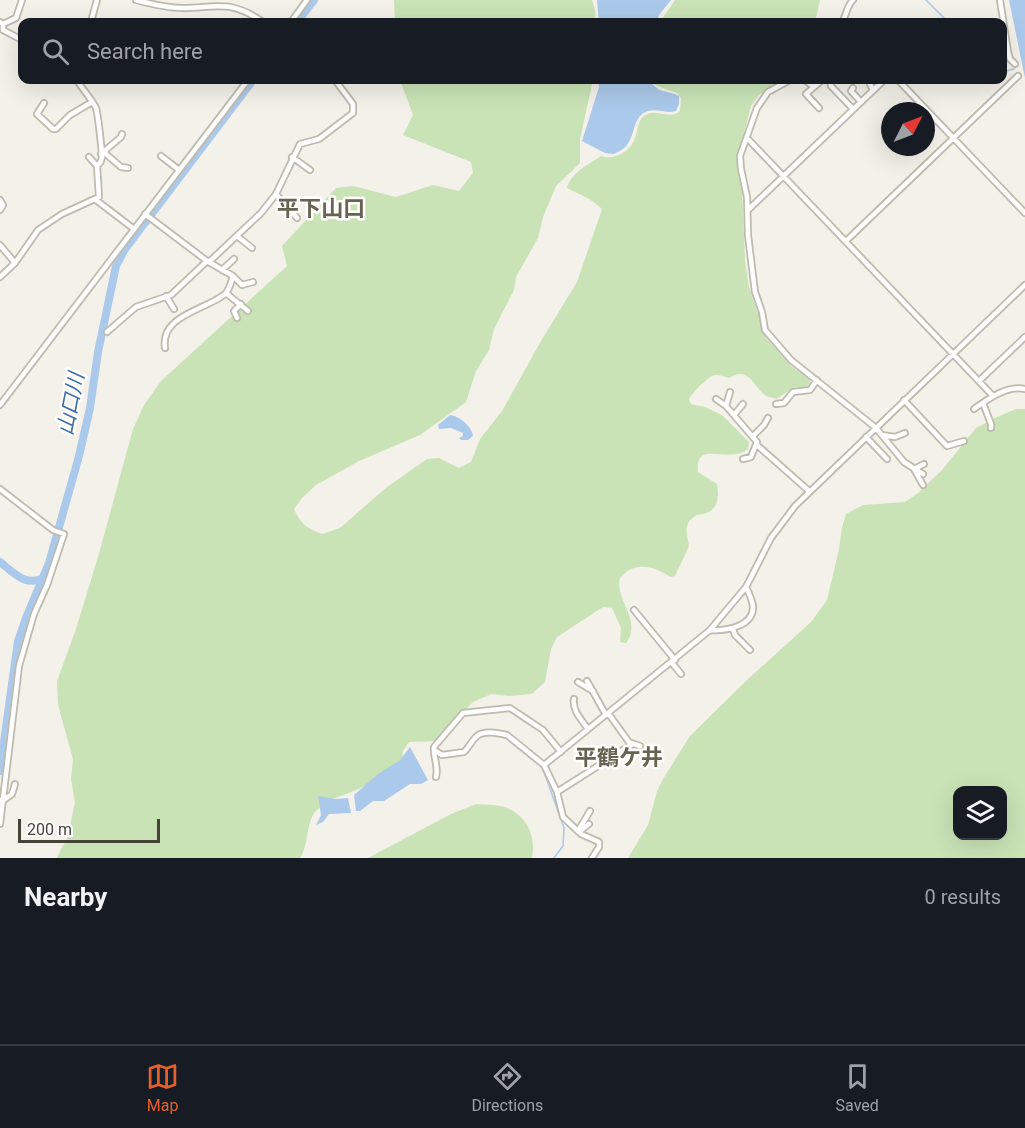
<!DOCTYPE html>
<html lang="en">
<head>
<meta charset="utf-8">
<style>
  :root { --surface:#171b24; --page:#242831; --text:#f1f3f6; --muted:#9ea1a6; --line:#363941; --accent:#e6602d }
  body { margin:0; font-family:Roboto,"Noto Sans JP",sans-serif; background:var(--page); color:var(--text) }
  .controls { position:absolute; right:18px; bottom:18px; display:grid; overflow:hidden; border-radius:12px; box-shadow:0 6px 24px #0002 }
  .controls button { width:54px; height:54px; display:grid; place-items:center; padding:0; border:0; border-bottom:2px solid var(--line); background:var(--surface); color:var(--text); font:30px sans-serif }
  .compass { position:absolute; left:881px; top:102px; width:54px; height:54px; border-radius:50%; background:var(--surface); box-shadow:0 6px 24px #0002; rotate:48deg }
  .scale { position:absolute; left:18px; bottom:15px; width:142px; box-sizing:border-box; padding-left:6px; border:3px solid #464338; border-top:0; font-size:16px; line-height:21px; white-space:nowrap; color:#464338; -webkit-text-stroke:4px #fff; paint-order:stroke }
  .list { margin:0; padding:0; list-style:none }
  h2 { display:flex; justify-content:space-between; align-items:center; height:78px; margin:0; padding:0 24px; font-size:26px }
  h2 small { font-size:20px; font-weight:400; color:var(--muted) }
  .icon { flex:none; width:33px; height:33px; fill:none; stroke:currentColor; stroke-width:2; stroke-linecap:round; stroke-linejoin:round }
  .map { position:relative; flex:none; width:1025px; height:858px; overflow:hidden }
  .search { position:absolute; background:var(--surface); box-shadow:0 6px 24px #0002; left:18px; right:18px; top:18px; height:66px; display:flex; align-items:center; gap:15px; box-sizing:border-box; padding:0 21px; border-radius:12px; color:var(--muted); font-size:22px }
  .sheet { height:186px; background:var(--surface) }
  nav { display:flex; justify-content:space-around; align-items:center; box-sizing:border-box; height:84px; border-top:2px solid var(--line); background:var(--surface); font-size:16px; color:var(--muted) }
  nav a { display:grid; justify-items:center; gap:3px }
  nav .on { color:var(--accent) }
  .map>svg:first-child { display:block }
  .green { fill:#c9e3b6; fill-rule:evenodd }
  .water { fill:#abc9ea }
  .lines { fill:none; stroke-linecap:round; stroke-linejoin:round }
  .stream { stroke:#abc9ea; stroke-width:1.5 }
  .river { stroke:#abc9ea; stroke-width:8 }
  .minor-casing { stroke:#bebaad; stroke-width:8 }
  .minor { stroke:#fff; stroke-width:4.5 }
  .labels { text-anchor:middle; stroke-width:5; stroke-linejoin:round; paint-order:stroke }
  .water-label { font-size:21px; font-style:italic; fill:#3b6ca9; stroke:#fff }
  .quarter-label { font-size:22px; font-weight:bold; fill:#686250; stroke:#fff }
</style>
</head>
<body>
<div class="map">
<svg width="1025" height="858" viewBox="0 0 1025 858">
  <rect width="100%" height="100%" fill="#f3f1e9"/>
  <!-- green -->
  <path class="green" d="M394 0H592L595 10V22H395Z
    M675 0H820L815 22H660Z
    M400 80H593L580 139V163L556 186 543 217 538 238 516 277 514 290 494 329 489 350 476 371 466 402 420 435 359 461 316 485 302 498 294 509C300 523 307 529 322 534L340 528 387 487 427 459 439 458 459 468 471 462 480 439 502 411 541 341 577 282 602 209C591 198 580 195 567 188 571 172 588 165 601 156 614 161 631 151 635 138 638 131 637 121 644 116 655 107 669 121 680 111L681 98 677 93 655 85 653 80H782L759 95 751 106 739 152 737 161 742 187 745 260 749 287 766 338 792 367 809 378 810 383 806 387H795L776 399C776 399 767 396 766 396 754 388 749 365 729 378 724 377 719 374 714 375 708 377 690 394 689 400L691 404 705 407 722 415 749 442 748 449C729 465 694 438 698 472L717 484C720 503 716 513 697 515 682 523 687 533 689 546L675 576 670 577C658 568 640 562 626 572 622 575 619 578 619 584 620 605 641 622 626 643L620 642 621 628 612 608 603 607 557 637 551 649 545 682 532 694 509 696 491 694 473 702 460 715 445 738 439 741 409 742 403 751 402 758C390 768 376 781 361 788 346 795 328 798 316 811 306 821 309 845 300 858H57L62 847 67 840 75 803 71 779 73 759 58 705 57 681 76 629 100 550 133 429 144 405 161 381 287 266 282 246 336 188 353 186 396 197 433 185 459 191 473 173 471 162 403 135 413 115Z
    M1016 409H1025V858H628L648 825 657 791 663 779 690 736 747 680 811 622 827 600 839 549 842 527 846 514 863 505 905 502 918 493 942 470 976 428 997 417ZM958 790H1002V836H958Z
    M476 804C484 805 493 804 500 806 525 811 537 835 532 858H368L451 814Z"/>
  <!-- water -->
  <path class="water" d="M597 0H671L659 15 657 22H599Z
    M1009 0H1025V78Z
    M598 80H650C659 95 666 89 679 96V104L676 111C667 114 657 108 648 111 634 115 635 132 629 142 626 148 620 151 614 154L605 153 582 141 599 87Z
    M450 415C460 416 472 427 473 436L468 440H461L459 438 463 436V433L451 428 439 429 438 425Z
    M410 747 428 780 421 784H410L384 801H373L360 811H356L354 795 378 774 400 760Z
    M318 796 335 799 348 798 351 813 329 814 323 822 316 825 321 815Z"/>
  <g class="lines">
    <!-- stream -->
    <path class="stream" d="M926 0 948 22
      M1002 72 1014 69
      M544 772 564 828 563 846 554 858"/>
    <!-- river -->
    <path class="river" d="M297 22 314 0
      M0 562C14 573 26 587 43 578
      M0 771 18 641 26 618 49 563 79 456 90 408 98 352 116 266 125 249 253 80"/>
    <defs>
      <path id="minor" d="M136 0C151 4 168 8 183 8 220 7 231 0 263 22
        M1000 0 1008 52 1010 59 1015 64
        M92 18 97 0
        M0 22 3 24 16 18 22 0
        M291 22 307 0
        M842 22C847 15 846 7 853 0
        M3 24V30L22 40
        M790 80 768 92 757 108 740 156 741 169 747 197 748 235 755 292 762 312 765 330 791 360 876 428 904 462 923 474
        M805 80 814 87
        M830 80 831 86 853 109
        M868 80 873 90
        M898 80 1025 213
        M853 88 851 91 861 102
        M44 103 37 114 53 129H56L70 115 92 102
        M819 108 806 94 822 80
        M122 134 121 137 101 154H106L121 167 128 168
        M747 138 993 396
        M161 156 179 170
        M89 157 97 166
        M292 157 310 170
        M276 194 297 218
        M0 200 3 205 0 210
        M96 200 134 229
        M748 210 884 80
        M145 214 207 261 233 276 242 285 253 282
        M237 236 252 248
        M846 241 1018 76
        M0 245 15 263
        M209 262 261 213 276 194 300 144 319 139 353 113V104L335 80
        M222 270 234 259
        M0 277 15 263 38 230 62 214 99 197 97 166C101 162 101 162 102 157 102 151 98 114 96 108 91 98 82 89 77 80
        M226 293 248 311
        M166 296 174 309
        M237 318 234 311 241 304
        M107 332 136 307 171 295 207 261
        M165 348C160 315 206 310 225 294 230 289 231 282 233 276
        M979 381 1025 337
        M716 399 726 406 757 442 751 457 743 459
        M904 400 947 446 964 441
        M983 403 991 424V428
        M776 404 784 403 793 392 810 390 817 380
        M0 405 248 80
        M726 406 730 392
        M974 409C988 399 1007 385 1025 389
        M734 415 743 404
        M882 435 895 437 905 433
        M753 436 764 425 768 418
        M866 437 887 459
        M757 445 809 491
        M923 485 914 469 924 464
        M0 489 53 530 64 534 47 585 34 614 19 666 0 824
        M634 610 675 660
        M733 629 735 635 750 650
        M710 630C725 631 754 627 753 606 752 600 749 593 746 587
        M672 663 681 674
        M587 681 606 715
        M578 682 593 691
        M574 699C572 711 582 720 588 729
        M631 743 640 746
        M434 750 442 755 464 752C469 747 472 740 477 736 484 730 499 733 507 735L544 765
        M436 777C439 767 433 758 434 747L463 713 510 708 543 730 561 752
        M557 792 631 745 608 713
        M0 800H4L12 794 15 784
        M578 831 590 811
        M579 832 589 824
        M592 858 599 847V842L581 834 563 817 557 792 544 765 710 630 746 587 771 538 795 506 1025 285"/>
    </defs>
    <!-- minor casing -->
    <use href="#minor" class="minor-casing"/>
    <!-- minor -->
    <use href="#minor" class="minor"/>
  </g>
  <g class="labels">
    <!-- water labels -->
    <g class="water-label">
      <text transform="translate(71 404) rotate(-79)" y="7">山口川</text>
    </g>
    <!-- quarter labels -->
    <g class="quarter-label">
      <text x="321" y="216">平下山口</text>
      <text x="619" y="765">平鶴ケ井</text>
    </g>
  </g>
</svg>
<div class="controls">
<button><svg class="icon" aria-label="layers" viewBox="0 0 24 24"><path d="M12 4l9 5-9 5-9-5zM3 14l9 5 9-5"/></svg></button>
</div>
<svg class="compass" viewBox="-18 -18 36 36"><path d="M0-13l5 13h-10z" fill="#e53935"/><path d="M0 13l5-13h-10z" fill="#9ea1a6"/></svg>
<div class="scale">200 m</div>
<div class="search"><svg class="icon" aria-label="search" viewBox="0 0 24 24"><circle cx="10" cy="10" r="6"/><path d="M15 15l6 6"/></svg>Search here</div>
</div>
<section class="sheet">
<h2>Nearby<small>0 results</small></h2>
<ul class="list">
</ul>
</section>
<nav>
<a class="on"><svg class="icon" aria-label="map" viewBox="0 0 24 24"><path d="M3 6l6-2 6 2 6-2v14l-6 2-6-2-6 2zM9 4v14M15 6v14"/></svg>Map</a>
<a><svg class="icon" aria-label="directions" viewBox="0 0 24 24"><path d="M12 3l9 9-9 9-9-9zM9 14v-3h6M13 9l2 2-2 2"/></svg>Directions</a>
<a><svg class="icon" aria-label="saved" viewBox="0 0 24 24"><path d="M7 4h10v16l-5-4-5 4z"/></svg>Saved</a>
</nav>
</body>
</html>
